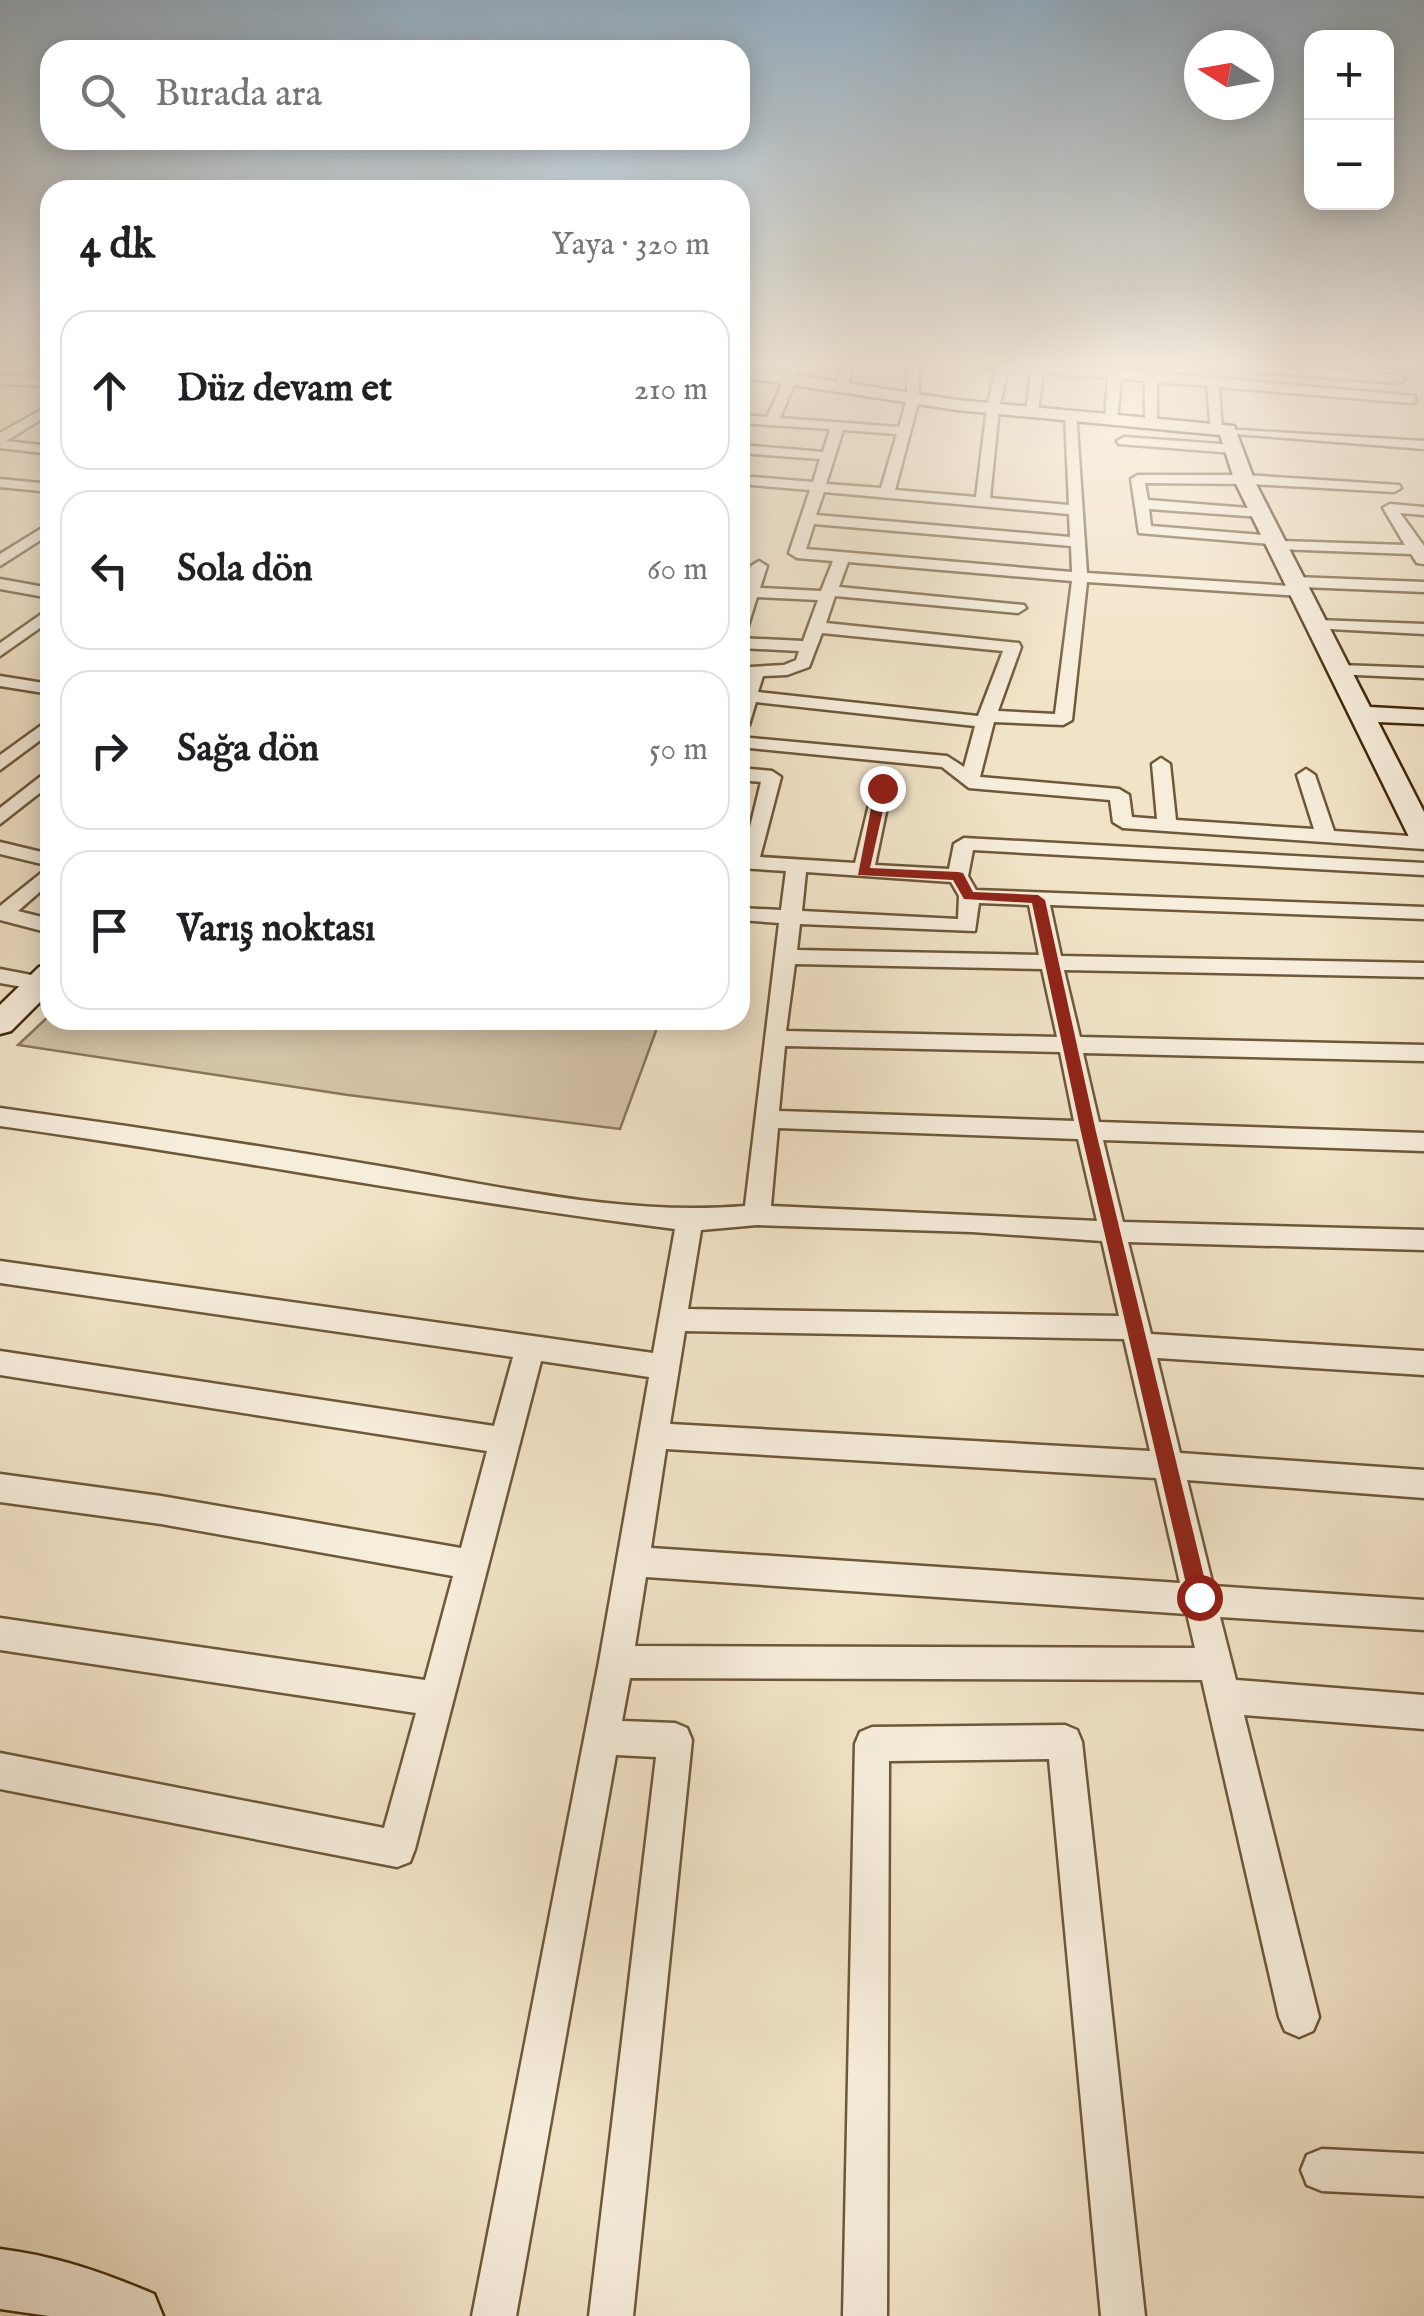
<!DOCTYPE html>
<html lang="tr">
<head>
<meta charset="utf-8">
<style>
  :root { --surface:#fff; --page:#f6f6f6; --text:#202124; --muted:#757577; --line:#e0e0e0 }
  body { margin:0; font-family:"IM FELL English",serif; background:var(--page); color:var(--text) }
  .controls { position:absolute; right:30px; top:30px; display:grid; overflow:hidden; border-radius:20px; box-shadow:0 5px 25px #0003 }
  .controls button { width:90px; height:90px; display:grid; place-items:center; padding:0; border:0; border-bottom:2px solid var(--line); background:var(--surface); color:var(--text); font:50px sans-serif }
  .compass { position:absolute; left:1184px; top:30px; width:90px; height:90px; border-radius:50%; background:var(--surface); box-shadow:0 5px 25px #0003; rotate:281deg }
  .stop { position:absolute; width:30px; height:30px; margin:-22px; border:8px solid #8f2418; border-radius:50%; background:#fff }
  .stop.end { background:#8f2418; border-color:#fff; box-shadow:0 2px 10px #0008 }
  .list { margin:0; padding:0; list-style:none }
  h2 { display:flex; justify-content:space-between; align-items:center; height:130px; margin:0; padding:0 40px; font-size:42px }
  h2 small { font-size:32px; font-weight:400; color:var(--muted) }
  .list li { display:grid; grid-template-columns:65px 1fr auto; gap:30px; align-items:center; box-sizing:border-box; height:160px; margin:0 20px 20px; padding:0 20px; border:2px solid var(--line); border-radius:30px }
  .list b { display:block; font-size:38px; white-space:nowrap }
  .list em { font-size:32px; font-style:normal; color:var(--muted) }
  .icon { flex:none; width:55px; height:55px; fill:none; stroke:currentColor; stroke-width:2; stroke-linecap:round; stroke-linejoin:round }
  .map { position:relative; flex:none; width:1424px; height:2316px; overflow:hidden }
  .search { position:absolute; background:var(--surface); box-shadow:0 5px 25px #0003; left:40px; top:40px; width:710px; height:110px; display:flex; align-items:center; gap:25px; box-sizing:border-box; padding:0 35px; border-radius:30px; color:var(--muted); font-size:38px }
  .panel { position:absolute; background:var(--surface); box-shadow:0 5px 25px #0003; left:40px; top:180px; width:710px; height:850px; border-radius:30px }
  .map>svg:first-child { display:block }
  .green { fill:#d3c3a7; stroke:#8a7658; stroke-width:2.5 }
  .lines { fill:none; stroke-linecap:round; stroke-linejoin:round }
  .street-casing { stroke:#6e5838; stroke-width:5 }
  .secondary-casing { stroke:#422908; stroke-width:5 }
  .street { fill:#f6eddb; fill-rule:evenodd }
  .secondary { fill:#f6eddb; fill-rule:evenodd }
  .route { fill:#8f2418 }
</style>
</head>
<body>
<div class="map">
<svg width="1424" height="2316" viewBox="0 0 1424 2316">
  <rect width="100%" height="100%" fill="#f1e3c7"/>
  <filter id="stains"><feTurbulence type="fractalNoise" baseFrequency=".002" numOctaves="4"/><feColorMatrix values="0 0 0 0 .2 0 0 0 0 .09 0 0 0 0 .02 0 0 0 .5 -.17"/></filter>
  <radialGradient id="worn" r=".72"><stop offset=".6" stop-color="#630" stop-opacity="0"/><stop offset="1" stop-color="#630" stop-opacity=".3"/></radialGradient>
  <!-- green -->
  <path class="green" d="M50 1015V1020H660L620 1129 348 1095 18 1045Z"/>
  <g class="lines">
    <defs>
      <path id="street" d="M786 364H798L796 380 780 418 899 427 907 399V364H919V399L895 490 976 497 987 408 996 369 967 364 1115 369 1415 396V402L1411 403 1219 387 1222 429 1424 441V449L1211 432 1207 386 1157 382V423L1151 427 1145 423V381L1121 379 1117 419 1111 423 1105 419 1108 378 1043 373 1038 412 1032 416 1026 412 1031 372 1008 370 999 408 990 498 1069 505 1065 415 1076 412 1087 573 1291 586 1287 582 1295 577 1424 582V592L1303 587 1308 591 1300 596 1087 582 1072 720 1063 725 994 722 980 777 1119 789 1129 795 1132 817 1157 819 1152 764 1161 758 1170 764 1176 820 1314 829 1297 775 1306 769 1315 775 1334 831 1424 837V849L1123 828 1113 822 1110 800 969 788 942 767 740 747V737L947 756 964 767 975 726 756 702 749 725 740 730V696L750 667 784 665 796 660 799 651 740 648V638L803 641 818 600 757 597 748 626 740 631V587L744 588 751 566 759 561 767 566 760 588 821 591 833 561 797 558 789 553 810 490 740 484V476L813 482 820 459 740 453V445L823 452 830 429 740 423V415L767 417 784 380ZM843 430 897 434 881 488 826 484ZM824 492 1069 514 1070 537 816 515ZM814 524 1071 546 1072 572 806 549ZM848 562 1072 581 1055 714 998 711 1021 647 1019 643 826 623 835 596 1018 613 1026 608 1024 605 839 587ZM822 633 1003 651 978 716 758 692 763 676 787 675 809 667Z
        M841 364H853L848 388 842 392 836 388Z
        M1193 364H1242L1399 375 1405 379 1399 383 1199 368Z
        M0 376 50 378V386L0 384Z
        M50 405V414L6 441 50 446V454L0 448V433Z
        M1124 437 1234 445 1241 449 1234 453 1119 444 1117 441Z
        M1138 475H1244L1399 485 1401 488 1394 492 1251 484 1145 483 1148 500 1261 509 1268 513 1261 517 1149 509 1151 526 1274 536 1281 541 1405 545 1383 508 1390 504 1424 507V515L1400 513 1424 546V564L1417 563 1411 554 1277 549 1270 544 1139 533 1131 479Z
        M0 479 50 484V492L0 487Z
        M50 523V534L0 566V554Z
        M0 579 50 588V598L0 589Z
        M50 608V621L0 656V643Z
        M1317 620 1424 624V634L1311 628V622Z
        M1339 665 1424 668V678L1333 674V666Z
        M0 676 50 684V694L0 686Z
        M50 719V733L0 770V755Z
        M740 768 772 771 781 777 760 857 855 863 873 788 882 782 891 788 875 865 949 869 954 844 964 838 1424 863V875L973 850 968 876 976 890 1424 907V919L1050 905 1061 956 1424 963V977L1064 970 1080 1037 1424 1045V1061L1083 1053 1099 1122 1424 1133V1151L1103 1140 1123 1222 1424 1230V1250L1128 1242 1151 1334 1424 1351V1375L1157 1358 1180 1453 1424 1470V1498L1187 1480 1213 1586 1424 1600V1630L1220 1617 1236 1680 1424 1695V1729L1244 1715 1319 2017 1313 2031 1299 2037 1285 2031 1279 2017 1202 1680 630 1678 622 1721 675 1723 687 1728 692 1740 633 2316H589L656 1757 616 1755 516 2316H472L599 1662 649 1377 541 1361 415 1849 410 1862 397 1867 0 1789V1753L384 1828 416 1713 0 1650V1618L425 1680 453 1576 161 1524 0 1502V1474L161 1496 461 1548 487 1451 0 1375V1351L494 1426 513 1357 0 1283V1261L653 1353 675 1229C449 1201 225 1157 0 1126V1108C131 1126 261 1146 391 1168 506 1188 628 1216 745 1206L779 923 740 920V908L781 910 786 871 740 868 761 782 740 780ZM806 872 951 882 959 896 958 919 802 911ZM979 903 1029 905 1039 955 797 950 800 924 975 931ZM795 964 1042 969 1057 1037 786 1031ZM785 1046 1060 1052 1074 1121 779 1111ZM778 1128 1078 1139 1097 1221 771 1206ZM757 1225 972 1232 1102 1241 1119 1316 688 1309 701 1230ZM685 1331 1124 1339 1150 1451 670 1424ZM666 1449 1156 1478 1180 1583 651 1548ZM646 1577 1187 1614 1195 1648 635 1646Z
        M50 769V785L0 824V808Z
        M0 842 50 854V883L18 911 50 919V933L0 920V906L50 866 0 854Z
        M0 969 47 978 50 983 39 990 0 983Z
        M1065 1725 1077 1730 1082 1742 1145 2316H1101L1049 1759 889 1761 887 2316H843L855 1744 860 1732 872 1727Z
        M1322 2149 1424 2154V2196L1322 2191 1307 2185 1301 2170 1307 2155Z"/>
      <path id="secondary" d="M740 367 957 400 1234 426 1255 482 1370 707 1424 710V724L1378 722 1424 812V847L1410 839 1235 482 1220 435 957 410 740 377Z
        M50 964V992L11 1031 0 1034V1005L39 967Z
        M0 2249C56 2256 102 2272 154 2294L163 2316H49L0 2309Z"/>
    </defs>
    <!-- street casing -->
    <use href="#street" class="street-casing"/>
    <!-- secondary casing -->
    <use href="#secondary" class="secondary-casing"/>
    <!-- street -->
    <use href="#street" class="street"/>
    <!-- secondary -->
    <use href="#secondary" class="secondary"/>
  </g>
  <!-- sky -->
  <linearGradient id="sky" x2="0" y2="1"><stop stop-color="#94aec1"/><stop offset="0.53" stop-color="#f9f2e6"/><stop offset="1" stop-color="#f9f2e6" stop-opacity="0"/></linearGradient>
  <rect width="1424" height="688" fill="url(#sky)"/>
  <!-- route -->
  <path class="route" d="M882 784 888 788 870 868 958 872 963 873 973 892 1038 895 1045 900 1096 1132 1209 1597 1206 1604 1199 1607 1189 1597 1081 1132 1032 903 964 899 953 880 858 875 875 788Z"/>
  <rect width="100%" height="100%" filter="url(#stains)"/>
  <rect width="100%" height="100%" fill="url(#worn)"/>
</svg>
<div class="controls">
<button>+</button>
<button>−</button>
</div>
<svg class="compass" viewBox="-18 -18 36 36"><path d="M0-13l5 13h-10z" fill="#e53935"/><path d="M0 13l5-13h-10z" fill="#757577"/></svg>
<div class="stop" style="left:1199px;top:1597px"></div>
<div class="stop end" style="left:882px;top:788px"></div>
<div class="search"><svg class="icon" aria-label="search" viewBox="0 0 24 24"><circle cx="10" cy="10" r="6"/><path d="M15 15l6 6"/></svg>Burada ara</div>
<section class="panel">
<h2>4 dk<small>Yaya · 320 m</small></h2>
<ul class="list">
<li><svg class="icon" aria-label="ahead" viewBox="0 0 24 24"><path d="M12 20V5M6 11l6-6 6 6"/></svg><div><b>Düz devam et</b></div><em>210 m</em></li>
<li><svg class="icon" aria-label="left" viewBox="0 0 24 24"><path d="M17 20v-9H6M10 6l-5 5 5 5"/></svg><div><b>Sola dön</b></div><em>60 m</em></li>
<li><svg class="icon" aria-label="right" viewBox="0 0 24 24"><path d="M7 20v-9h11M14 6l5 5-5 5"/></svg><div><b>Sağa dön</b></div><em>50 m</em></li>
<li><svg class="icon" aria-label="arrive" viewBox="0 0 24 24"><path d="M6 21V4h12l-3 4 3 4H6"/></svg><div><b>Varış noktası</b></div></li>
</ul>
</section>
</div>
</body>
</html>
